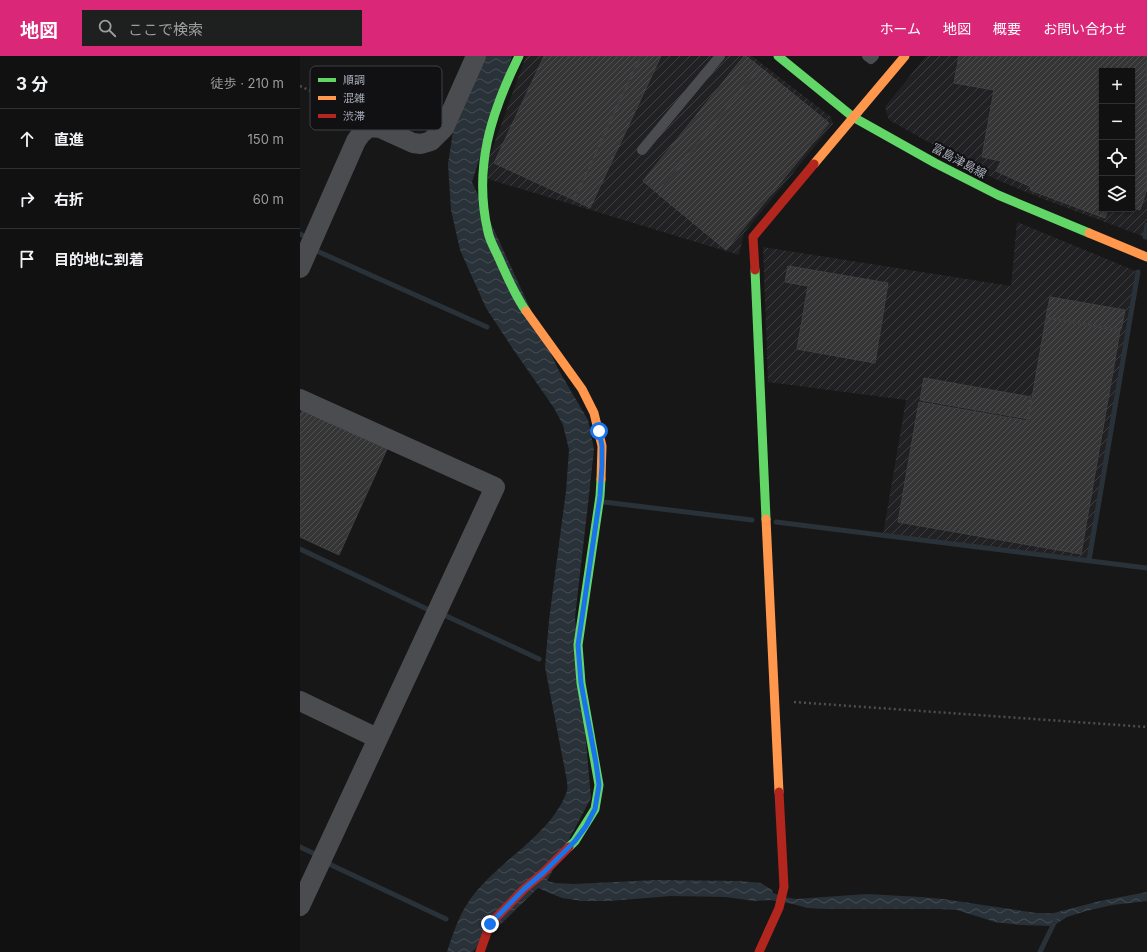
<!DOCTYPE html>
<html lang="ja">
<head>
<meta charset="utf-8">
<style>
  :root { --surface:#111; --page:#1e1f1f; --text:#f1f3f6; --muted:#9c9d9f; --line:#303131; --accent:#db2777 }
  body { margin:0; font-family:Inter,"Noto Sans JP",sans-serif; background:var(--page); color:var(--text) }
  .controls { position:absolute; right:12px; top:12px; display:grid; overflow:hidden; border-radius:0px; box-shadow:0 1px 3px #0004 }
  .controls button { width:36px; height:36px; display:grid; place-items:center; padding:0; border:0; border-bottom:1px solid var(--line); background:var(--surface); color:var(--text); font:20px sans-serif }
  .stop { position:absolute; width:12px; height:12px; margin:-9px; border:3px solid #1a73e8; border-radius:50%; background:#fff }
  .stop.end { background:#1a73e8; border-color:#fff; box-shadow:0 1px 4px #0008 }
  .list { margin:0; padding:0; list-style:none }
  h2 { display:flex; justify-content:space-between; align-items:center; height:52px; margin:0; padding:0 16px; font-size:17px }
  h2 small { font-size:13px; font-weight:400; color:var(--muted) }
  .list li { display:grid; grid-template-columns:26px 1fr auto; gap:12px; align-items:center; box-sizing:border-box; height:60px; padding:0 16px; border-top:1px solid var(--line) }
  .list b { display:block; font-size:15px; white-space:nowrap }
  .list em { font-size:13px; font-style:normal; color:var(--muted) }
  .icon { flex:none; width:22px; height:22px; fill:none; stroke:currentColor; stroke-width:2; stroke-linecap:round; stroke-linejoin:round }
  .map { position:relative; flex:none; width:847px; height:896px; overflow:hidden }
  header { display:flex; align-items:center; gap:24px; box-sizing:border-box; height:56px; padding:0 20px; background:var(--accent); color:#fff }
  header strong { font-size:19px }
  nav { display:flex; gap:22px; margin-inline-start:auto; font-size:14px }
  .search { width:280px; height:36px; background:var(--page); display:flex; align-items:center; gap:10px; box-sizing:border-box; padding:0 14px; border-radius:0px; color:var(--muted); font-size:15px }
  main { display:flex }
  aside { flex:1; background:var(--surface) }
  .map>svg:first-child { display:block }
  .industrial { fill:url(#industrial-furrows); fill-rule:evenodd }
  .water { fill:url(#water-waves) }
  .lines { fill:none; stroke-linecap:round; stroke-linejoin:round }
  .stream { stroke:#2a3239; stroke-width:5 }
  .building { fill:url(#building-hatch); stroke:#3f4043 }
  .path { stroke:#4d4e52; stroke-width:2.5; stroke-dasharray:2 3; stroke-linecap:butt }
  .lane { stroke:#4b4c50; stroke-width:10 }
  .street { stroke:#4b4c50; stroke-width:20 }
  .fast { stroke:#63d668; stroke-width:9 }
  .slow { stroke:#ff974d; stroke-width:9 }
  .jam { stroke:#b3261e; stroke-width:9 }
  .route { stroke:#1a73e8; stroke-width:5 }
  .labels { text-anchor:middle; stroke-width:4; stroke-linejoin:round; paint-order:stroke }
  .street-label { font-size:12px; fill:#a8adb8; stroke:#111113 }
  .key { fill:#111113; stroke:#3e4045; stroke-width:1 }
  .key-label { font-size:11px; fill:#a8adb8 }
</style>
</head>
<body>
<header>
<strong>地図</strong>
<div class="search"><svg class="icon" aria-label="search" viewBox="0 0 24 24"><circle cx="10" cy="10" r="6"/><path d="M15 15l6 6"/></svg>ここで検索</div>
<nav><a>ホーム</a><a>地図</a><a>概要</a><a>お問い合わせ</a></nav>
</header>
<main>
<aside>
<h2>3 分<small>徒歩 · 210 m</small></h2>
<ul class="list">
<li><svg class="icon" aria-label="ahead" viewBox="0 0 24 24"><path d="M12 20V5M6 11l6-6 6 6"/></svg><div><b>直進</b></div><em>150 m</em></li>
<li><svg class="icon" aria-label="right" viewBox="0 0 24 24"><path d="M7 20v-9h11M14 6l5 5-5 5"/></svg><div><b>右折</b></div><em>60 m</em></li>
<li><svg class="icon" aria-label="arrive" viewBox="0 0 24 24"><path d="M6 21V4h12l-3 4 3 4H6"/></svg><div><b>目的地に到着</b></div></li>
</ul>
</aside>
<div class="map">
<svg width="847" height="896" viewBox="0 0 847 896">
  <defs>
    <pattern id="industrial-furrows" width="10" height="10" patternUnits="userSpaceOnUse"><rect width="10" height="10" fill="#212123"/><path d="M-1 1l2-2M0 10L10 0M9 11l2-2" fill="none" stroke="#3e3f41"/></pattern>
    <pattern id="water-waves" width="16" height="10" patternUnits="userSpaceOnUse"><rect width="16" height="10" fill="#2a3239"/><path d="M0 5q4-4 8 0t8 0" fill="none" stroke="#464d54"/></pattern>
    <pattern id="building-hatch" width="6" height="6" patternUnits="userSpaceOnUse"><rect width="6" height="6" fill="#353536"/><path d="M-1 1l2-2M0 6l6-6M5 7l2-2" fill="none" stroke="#4f5051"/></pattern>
  </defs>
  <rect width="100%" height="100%" fill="#171717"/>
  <!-- industrial -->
  <path class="industrial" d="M226 0H452L531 61 533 68 444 177 439 199 188 123V105Z
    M626 0H847V169L845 181 738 141 693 122 589 64 585 51ZM802 15H832V153H802Z
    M717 166 838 216 789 504 583 479 606 344 468 326 463 191 711 230Z"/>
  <!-- water -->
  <path class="water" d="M185 0H212L172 126 258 313 288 364 294 393 288 448 275 561 291 742 247 825 255 827 274 828 356 824 440 825 461 827 472 834 473 837 484 841 496 843 567 838 620 841 643 843 736 857H754L800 845 847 836V845L812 849 786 855 767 861 753 870 721 869 695 866 657 854 640 853H527L507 852 493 848 470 844 454 845 426 841 371 840 309 845H282L262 842 238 832 172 896H147C156 869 162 850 182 829 209 799 253 775 267 735 268 731 267 725 266 720L245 611 249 564 266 435 269 394 263 369 254 352 213 293 186 252 160 194 151 154 148 108 153 75Z"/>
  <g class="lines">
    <!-- stream -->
    <path class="stream" d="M0 178 2 179
      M845 181 847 169
      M19 196 187 271
      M304 446 452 464
      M476 466 847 512
      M0 493 127 553
      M789 504 838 216
      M142 558 239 603
      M0 791 15 798
      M27 807 146 863
      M740 896 755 865"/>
  </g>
  <!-- building -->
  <path class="building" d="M244 0H340L274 144 194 107Z
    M341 0H361L290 152 274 144Z
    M444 0H446L460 11 357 137 343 125Z
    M659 0H847V133L840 154 832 151V15H802V153H808L805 162 730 134 731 131 696 115 701 105 682 101 694 34 654 27Z
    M460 11 529 67 426 194 358 138Z
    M488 210 588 227 575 307 497 293 508 230 485 226Z
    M750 241 825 254 821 274 746 261Z
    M746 262 820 275 781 498 598 466 619 346 728 365Z
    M624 322 731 341 728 363 620 344Z
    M2 354 87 393 39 499 0 481V359Z"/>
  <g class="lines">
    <!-- path -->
    <path class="path" d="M0 30 58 57
      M494 646 847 671"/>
    <!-- lane -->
    <path class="lane" d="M567 0 571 3 574 0
      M342 94 420 0"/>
    <!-- street -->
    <path class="street" d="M0 212 56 85 61 78 69 71 80 72 113 87 121 88 131 85 144 72 176 0
      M0 343 195 431 0 850
      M0 645 77 682"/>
    <!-- fast -->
    <path class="fast" d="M219 0C191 57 173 112 188 176 190 186 197 197 201 207 209 225 215 239 226 255
      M478 0 553 61 635 107 698 139 789 177
      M455 214 466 463
      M269 791 275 785 295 753 299 729 281 627 278 589 300 440 301 423"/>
    <!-- slow -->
    <path class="slow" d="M514 108 605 0
      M789 177 847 201
      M226 255 282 333 294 357 302 390 301 423
      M466 463 479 736"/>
    <!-- jam -->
    <path class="jam" d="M455 214 453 181 514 108
      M180 896 190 868 224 833 244 816 269 791
      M459 896 479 852 484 831 479 736"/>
  </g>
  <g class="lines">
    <!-- route -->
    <path class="route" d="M190 868 224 833 244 816 275 785 286 770 295 753 299 729 296 707 281 627 278 589 300 440 302 409V390L299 375"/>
  </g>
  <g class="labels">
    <!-- street labels -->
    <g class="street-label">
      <text transform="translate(659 105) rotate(28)" y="4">富島津島線</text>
    </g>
  </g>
  <!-- legend -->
  <rect x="10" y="10" width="132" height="64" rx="6" class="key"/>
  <rect x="18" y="22" width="18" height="4" fill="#63d668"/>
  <rect x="18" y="40" width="18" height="4" fill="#ff974d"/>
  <rect x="18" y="58" width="18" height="4" fill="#b3261e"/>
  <g class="key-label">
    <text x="43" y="28">順調</text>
    <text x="43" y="46">混雑</text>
    <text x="43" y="64">渋滞</text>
  </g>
</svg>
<div class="controls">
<button>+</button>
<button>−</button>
<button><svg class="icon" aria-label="locate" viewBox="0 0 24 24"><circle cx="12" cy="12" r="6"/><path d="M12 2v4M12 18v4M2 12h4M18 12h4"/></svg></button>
<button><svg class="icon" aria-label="layers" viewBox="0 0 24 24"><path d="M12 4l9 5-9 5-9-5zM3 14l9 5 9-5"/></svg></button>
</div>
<div class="stop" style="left:299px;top:375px"></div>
<div class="stop end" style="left:190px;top:868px"></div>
</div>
</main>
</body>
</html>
